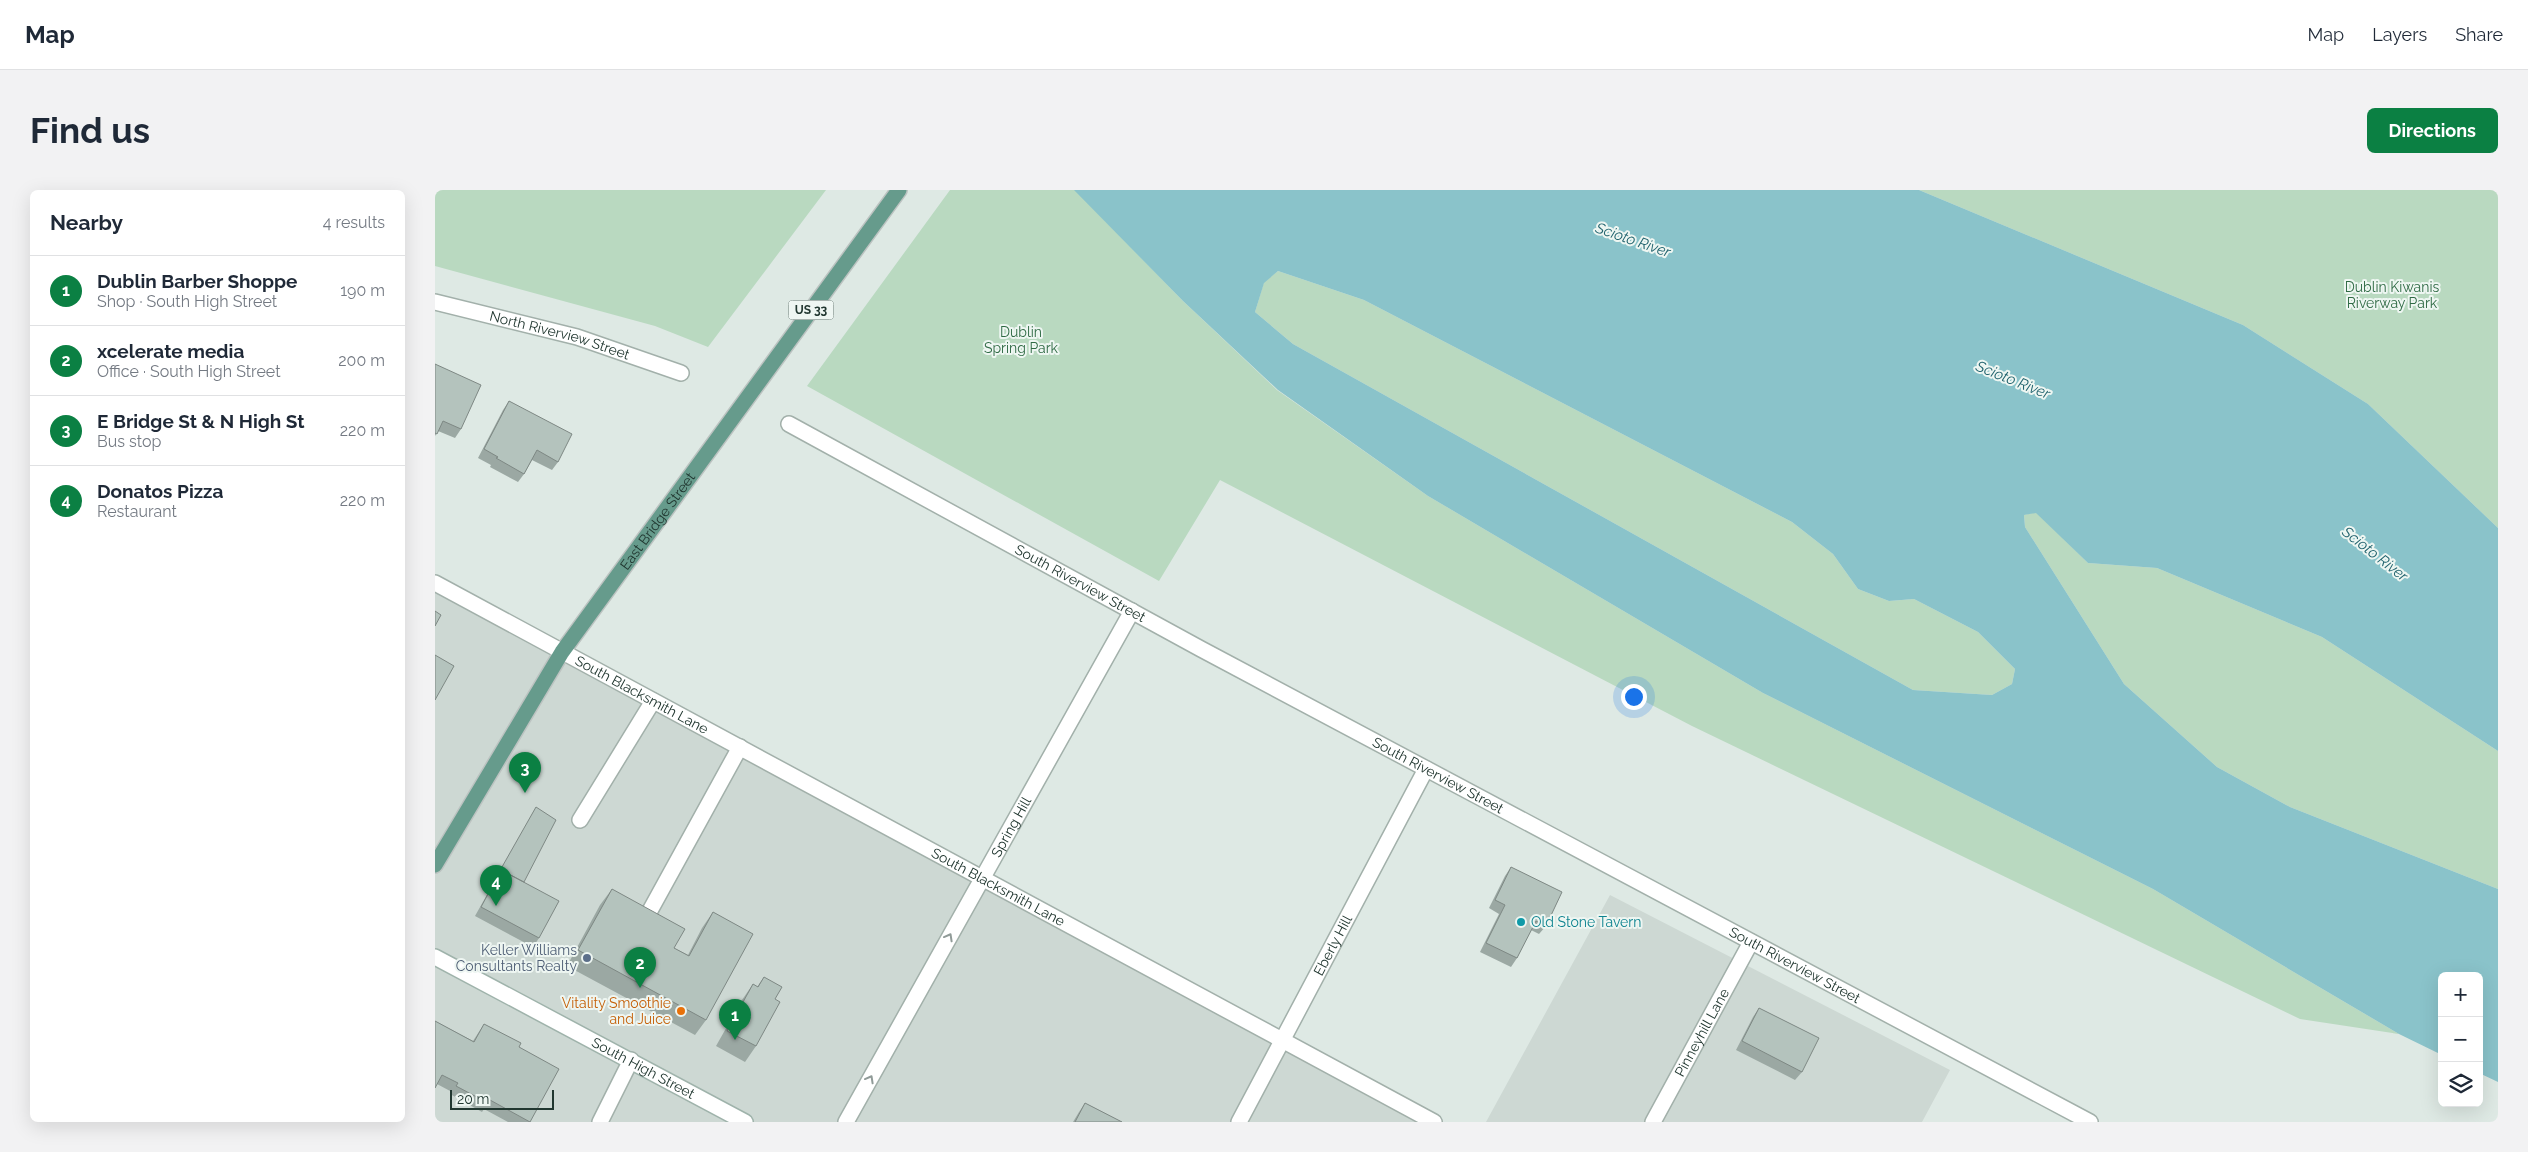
<!DOCTYPE html>
<html lang="en">
<head>
<meta charset="utf-8">
<style>
  :root { --surface:#fff; --page:#f2f2f3; --text:#1f2937; --muted:#747a83; --line:#e0e1e3; --accent:#0b8043 }
  body { margin:0; font-family:Raleway,sans-serif; background:var(--page); color:var(--text) }
  .controls { position:absolute; right:15px; bottom:15px; display:grid; overflow:hidden; border-radius:8px; box-shadow:0 5px 20px #0002 }
  .controls button { width:45px; height:45px; display:grid; place-items:center; padding:0; border:0; border-bottom:1px solid var(--line); background:var(--surface); color:var(--text); font:25px sans-serif }
  .scale { position:absolute; left:15px; bottom:12px; width:104px; box-sizing:border-box; padding-left:5px; border:2px solid #213730; border-top:0; font-size:14px; line-height:18px; white-space:nowrap; color:#213730; -webkit-text-stroke:4px #eef6f2; paint-order:stroke }
  .you { position:absolute; left:1198px; top:506px; width:18px; height:18px; margin:-12px; border:4px solid #fff; border-radius:50%; background:#1a73e8; box-shadow:0 0 0 8px #1a73e833 }
  .badge { display:grid; place-items:center; width:32px; height:32px; border-radius:50%; background:var(--accent); color:#fff; font-size:16px; font-weight:700 }
  .pin { position:absolute; translate:-50% -41px; filter:drop-shadow(0 1px 2px #0008) }
  .pin::after { content:''; position:absolute; top:26px; width:18px; height:15px; background:inherit; clip-path:polygon(0 0,100% 0,50% 100%) }
  .list { margin:0; padding:0; list-style:none }
  h2 { display:flex; justify-content:space-between; align-items:center; height:65px; margin:0; padding:0 20px; font-size:21px }
  h2 small { font-size:16px; font-weight:400; color:var(--muted) }
  .list li { display:grid; grid-template-columns:32px 1fr auto; gap:15px; align-items:center; box-sizing:border-box; height:70px; padding:0 20px; border-top:1px solid var(--line) }
  .list b { display:block; font-size:19px; white-space:nowrap }
  .list p { margin:0; font-size:16px; white-space:nowrap; color:var(--muted) }
  .list em { font-size:16px; font-style:normal; color:var(--muted) }
  .icon { flex:none; width:28px; height:28px; fill:none; stroke:currentColor; stroke-width:2; stroke-linecap:round; stroke-linejoin:round }
  .map { position:relative; flex:none; width:2063px; height:932px; overflow:hidden; border-radius:8px }
  header { display:flex; align-items:center; gap:30px; box-sizing:border-box; height:70px; padding:0 25px; background:var(--surface); border-bottom:1px solid var(--line) }
  header strong { font-size:24px }
  nav { display:flex; gap:28px; margin-inline-start:auto; font-size:18px }
  .intro { display:flex; align-items:center; justify-content:space-between; box-sizing:border-box; height:120px; padding:0 30px }
  h1 { margin:0; font-size:35px }
  .button { padding:12px 22px; border-radius:8px; background:var(--accent); color:#fff; font-size:18px; font-weight:700 }
  main { display:flex; gap:30px; padding:0 30px }
  aside { flex:1; background:var(--surface); border-radius:8px; box-shadow:0 5px 20px #0002 }
  .map>svg:first-child { display:block }
  .built { fill:#cdd8d3 }
  .green { fill:#b9d9c0 }
  .water { fill:#8ac3ca; fill-rule:evenodd }
  .lines { fill:none; stroke-linecap:round; stroke-linejoin:round }
  .service-casing { stroke:#a2b0aa; stroke-width:18 }
  .minor-casing { stroke:#a2b0aa; stroke-width:18 }
  .secondary-casing { stroke:#9fb3ab; stroke-width:18 }
  .primary-casing { stroke:#bcc3c1; stroke-width:18 }
  .service { stroke:#fff; stroke-width:15 }
  .minor { stroke:#fff; stroke-width:15 }
  .secondary { stroke:#fff; stroke-width:15 }
  .primary { stroke:#669b8c; stroke-width:15 }
  .wall { fill:#9ba8a3 }
  .building { fill:#b4c3bd; stroke:#7e8884 }
  .oneway { stroke:#909b98 }
  .culture-dot { fill:#0f9aa8; stroke:#eef6f2; stroke-width:2 }
  .service-dot { fill:#5c6f8a; stroke:#eef6f2; stroke-width:2 }
  .food-dot { fill:#e8710a; stroke:#eef6f2; stroke-width:2 }
  .labels { text-anchor:middle; stroke-width:4; stroke-linejoin:round; paint-order:stroke }
  .shield { fill:#eef6f2; stroke:#5e706a; stroke-width:1 }
  .shield-label { font-size:12px; font-weight:bold; fill:#213730 }
  .park-label { font-size:14px; fill:#2f6a44; stroke:#eef6f2 }
  .street-label { font-size:14px; fill:#213730; stroke:#eef6f2 }
  .culture-label { font-size:14px; fill:#0d838f; stroke:#eef6f2; text-anchor:start }
  .service-label { font-size:14px; fill:#4e5e75; stroke:#eef6f2; text-anchor:end }
  .food-label { font-size:14px; fill:#c56008; stroke:#eef6f2; text-anchor:end }
  .water-label { font-size:15px; font-style:italic; fill:#21636e; stroke:#eef6f2 }
</style>
</head>
<body>
<header>
<strong>Map</strong>
<nav><a>Map</a><a>Layers</a><a>Share</a></nav>
</header>
<div class="intro"><h1>Find us</h1><a class="button">Directions</a></div>
<main>
<aside>
<h2>Nearby<small>4 results</small></h2>
<ul class="list">
<li><span class="badge">1</span><div><b>Dublin Barber Shoppe</b><p>Shop · South High Street</p></div><em>190 m</em></li>
<li><span class="badge">2</span><div><b>xcelerate media</b><p>Office · South High Street</p></div><em>200 m</em></li>
<li><span class="badge">3</span><div><b>E Bridge St &amp; N High St</b><p>Bus stop</p></div><em>220 m</em></li>
<li><span class="badge">4</span><div><b>Donatos Pizza</b><p>Restaurant</p></div><em>220 m</em></li>
</ul>
</aside>
<div class="map">
<svg width="2063" height="932" viewBox="0 0 2063 932">
  <rect width="100%" height="100%" fill="#dee9e4"/>
  <!-- built -->
  <path class="built" d="M0 387 992 932H0Z
    M1175 705 1515 880 1487 932H1051Z"/>
  <!-- green -->
  <path class="green" d="M0 0H391L273 157 220 136 0 76Z
    M515 0H640L748 111 842 200 993 306 1328 503 1718 699 1964 844 1865 829 1257 536 785 290 724 391 372 196Z
    M1484 0H2063V338L1933 214 1808 135Z
    M843 81 929 110 1357 332 1398 364 1423 399 1454 411 1479 409 1543 442 1580 479 1577 494 1557 505 1478 500 858 154 820 122 829 92Z
    M1601 322 1653 373 1722 378 1887 447 2063 561V699L1855 617 1782 577 1689 494 1590 337 1589 325Z"/>
  <!-- water -->
  <path class="water" d="M639 0H1484L1808 135 1933 214 2063 338V561L1887 447 1722 378 1653 373 1601 323 1589 325 1590 337 1689 494 1782 577 1855 617 2063 699V892L2044 883V786H2007V865L1964 844 1718 699 1328 503 993 306 843 200 748 111ZM843 81 929 110 1357 332 1398 364 1423 399 1454 411 1479 409 1543 442 1580 479 1577 494 1557 505 1478 500 858 154 820 122 829 93Z"/>
  <g class="lines">
    <defs>
      <g id="service">
        <path d="M145 630 218 511"/>
        <path d="M211 728 305 557"/>
        <path d="M165 932 196 870"/>
        <path id="s1" d="M411 932 697 421"/>
        <path id="s2" d="M804 932 991 579"/>
      </g>
      <g id="minor">
        <path id="s3" d="M0 112 142 147 246 183"/>
        <path id="s4" d="M354 234 766 459 1655 932"/>
        <path id="s5" d="M0 393 999 932"/>
        <path id="s6" d="M1218 932 1316 752"/>
      </g>
      <g id="secondary">
        <path id="s7" d="M0 767 310 932"/>
      </g>
      <g id="primary">
        <path id="s8" d="M0 675 127 462 464 0"/>
      </g>
    </defs>
    <!-- service casing -->
    <use href="#service" class="service-casing"/>
    <!-- minor casing -->
    <use href="#minor" class="minor-casing"/>
    <!-- secondary casing -->
    <use href="#secondary" class="secondary-casing"/>
    <!-- primary casing -->
    <use href="#primary" class="primary-casing"/>
    <!-- service -->
    <use href="#service" class="service"/>
    <!-- minor -->
    <use href="#minor" class="minor"/>
    <!-- secondary -->
    <use href="#secondary" class="secondary"/>
    <!-- primary -->
    <use href="#primary" class="primary"/>
  </g>
  <!-- wall -->
  <path class="wall" d="M0 174 26 239 20 248 3 241 0 246Z
    M74 211 123 272 117 280 97 270 89 284 83 292 55 277 56 275 43 268 68 220Z
    M101 617 89 692 104 748 98 757 40 726Z
    M1076 677 1111 736 1104 744 1096 740 1082 768 1076 777 1045 762 1064 724 1054 718 1070 686Z
    M177 699 239 758 253 765 267 738 278 722 271 830 260 845 132 776 165 715Z
    M329 787 321 856 310 872 281 856 307 810 318 794 322 797Z
    M1324 818 1367 882 1360 890 1301 860 1318 827Z
    M0 831 38 851 49 834 84 857 95 932H73L49 919 47 922 15 904 17 902 2 894Z
    M650 913 687 932H638L644 922Z"/>
  <!-- building -->
  <path class="building" d="M0 174 46 195 26 239 8 231 2 244 0 243Z
    M74 211 137 244 123 272 102 260 89 284 61 268 63 267 49 259Z
    M0 421 6 425 0 436Z
    M0 465 19 476 0 510Z
    M101 617 121 630 89 692 66 680 63 684Z
    M1076 677 1127 702 1111 736 1101 731 1082 768 1051 753 1070 715 1060 710Z
    M66 680 124 711 104 748 46 717Z
    M177 699 250 739 239 758 254 766 278 722 318 744 271 830 143 760Z
    M329 787 347 797 340 809 345 812 321 856 292 841 318 794 323 797Z
    M1324 818 1384 848 1367 882 1307 851Z
    M0 831 39 852 49 834 86 853 84 857 124 879 95 932 55 910 53 913 21 896 23 893 7 885 0 898Z
    M650 913 687 932H640Z"/>
  <!-- one-way arrows -->
  <defs><path id="oneway-chevron" d="M-2-3.5L2.5 0L-2 3.5" fill="none" stroke-width="1.6" stroke-linecap="round" stroke-linejoin="round" transform="scale(1.25)"/></defs>
  <g class="oneway">
    <use href="#oneway-chevron" transform="translate(514 747) rotate(-61)"/>
    <use href="#oneway-chevron" transform="translate(435 889) rotate(-61)"/>
  </g>
  <!-- markers -->
  <circle class="culture-dot" cx="1086" cy="732" r="5"/>
  <circle class="service-dot" cx="152" cy="768" r="5"/>
  <circle class="food-dot" cx="246" cy="821" r="5"/>
  <g class="labels">
    <!-- shield labels -->
    <rect class="shield" x="353.5" y="110.5" width="45" height="19" rx="4"/>
    <g class="shield-label">
      <text x="376" y="124">US 33</text>
    </g>
    <!-- park labels -->
    <g class="park-label">
      <text x="1957" y="102">Dublin Kiwanis<tspan x="1957" dy="16">Riverway Park</tspan></text>
      <text x="586" y="147">Dublin<tspan x="586" dy="16">Spring Park</tspan></text>
    </g>
    <!-- street labels -->
    <g class="street-label">
      <text dy="5" stroke="none"><textPath href="#s3" startOffset="129">North Riverview Street</textPath></text>
      <text dy="5" stroke="none"><textPath href="#s8" startOffset="410">East Bridge Street</textPath></text>
      <text dy="5" stroke="none"><textPath href="#s4" startOffset="332">South Riverview Street</textPath></text>
      <text dy="5" stroke="none"><textPath href="#s5" startOffset="235">South Blacksmith Lane</textPath></text>
      <text dy="5" stroke="none"><textPath href="#s4" startOffset="738">South Riverview Street</textPath></text>
      <text dy="5" stroke="none"><textPath href="#s1" startOffset="338">Spring Hill</textPath></text>
      <text dy="5" stroke="none"><textPath href="#s5" startOffset="640">South Blacksmith Lane</textPath></text>
      <text dy="5" stroke="none"><textPath href="#s2" startOffset="200">Eberly Hill</textPath></text>
      <text dy="5" stroke="none"><textPath href="#s4" startOffset="1142">South Riverview Street</textPath></text>
      <text dy="5" stroke="none"><textPath href="#s6" startOffset="102">Pinneyhill Lane</textPath></text>
      <text dy="5" stroke="none"><textPath href="#s7" startOffset="236">South High Street</textPath></text>
    </g>
    <!-- culture labels -->
    <g class="culture-label">
      <text x="1096" y="737">Old Stone Tavern</text>
    </g>
    <!-- service labels -->
    <g class="service-label">
      <text x="142" y="765">Keller Williams<tspan x="142" dy="16">Consultants Realty</tspan></text>
    </g>
    <!-- food labels -->
    <g class="food-label">
      <text x="236" y="818">Vitality Smoothie<tspan x="236" dy="16">and Juice</tspan></text>
    </g>
    <!-- water labels -->
    <g class="water-label">
      <text transform="translate(1198 50) rotate(19)" y="5">Scioto River</text>
      <text transform="translate(1578 190) rotate(22)" y="5">Scioto River</text>
      <text transform="translate(1940 364) rotate(38)" y="5">Scioto River</text>
    </g>
  </g>
</svg>
<div class="controls">
<button>+</button>
<button>−</button>
<button><svg class="icon" aria-label="layers" viewBox="0 0 24 24"><path d="M12 4l9 5-9 5-9-5zM3 14l9 5 9-5"/></svg></button>
</div>
<div class="scale">20 m</div>
<div class="you"></div>
<div class="pin badge" style="left:300px;top:850px">1</div>
<div class="pin badge" style="left:205px;top:798px">2</div>
<div class="pin badge" style="left:90px;top:603px">3</div>
<div class="pin badge" style="left:61px;top:716px">4</div>
</div>
</main>
</body>
</html>
